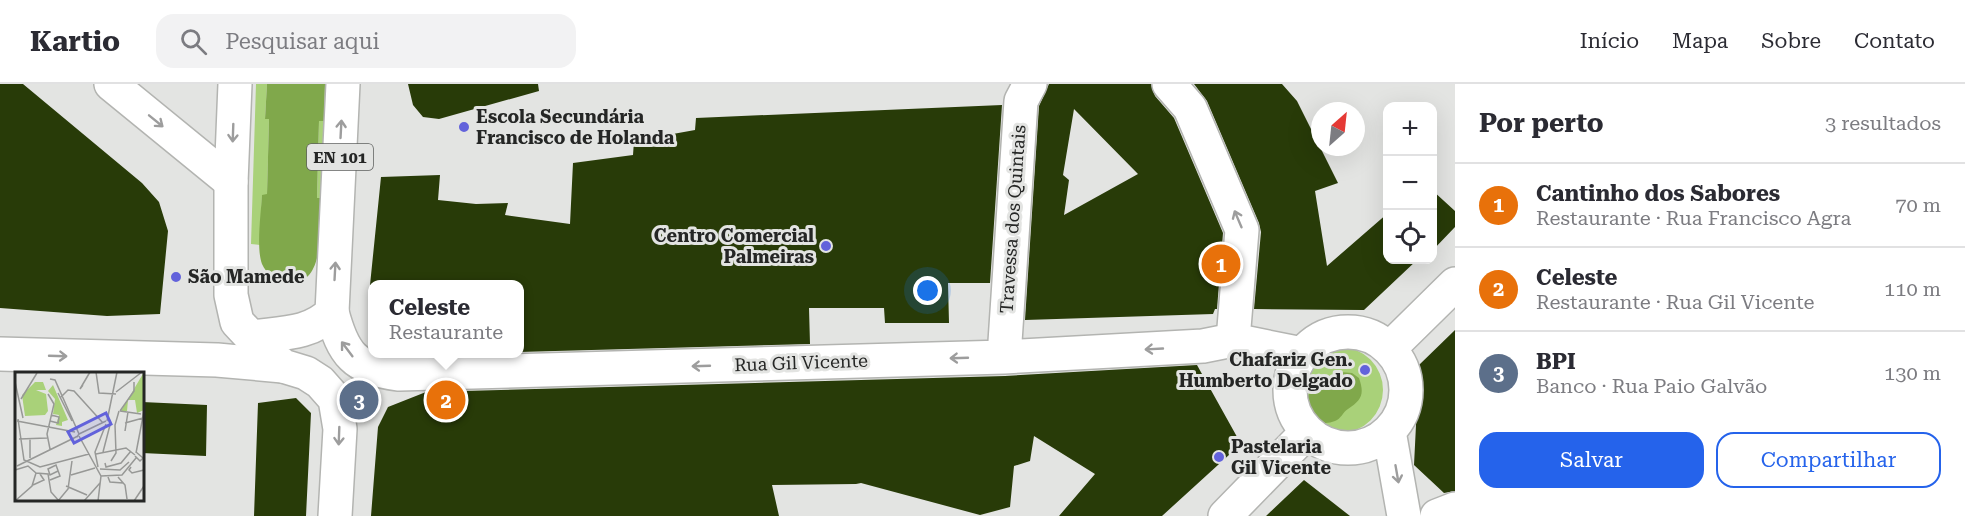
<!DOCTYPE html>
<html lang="pt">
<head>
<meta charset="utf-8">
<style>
  :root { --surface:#fff; --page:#f2f2f3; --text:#2b2b33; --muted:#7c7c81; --line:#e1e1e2; --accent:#2563eb }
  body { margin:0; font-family:"Roboto Serif",serif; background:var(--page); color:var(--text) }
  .controls { position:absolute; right:18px; top:18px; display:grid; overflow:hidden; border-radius:12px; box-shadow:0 6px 24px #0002 }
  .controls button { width:54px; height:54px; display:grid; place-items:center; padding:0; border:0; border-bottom:2px solid var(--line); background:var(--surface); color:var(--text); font:30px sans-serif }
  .compass { position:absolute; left:1311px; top:18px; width:54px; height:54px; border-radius:50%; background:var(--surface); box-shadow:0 6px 24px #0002; rotate:27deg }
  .you { position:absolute; left:928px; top:207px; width:21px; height:21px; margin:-15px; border:4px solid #fff; border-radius:50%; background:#1a73e8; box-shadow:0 0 0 9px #1a73e833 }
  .badge { display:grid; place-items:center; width:39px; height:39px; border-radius:50%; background:var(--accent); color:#fff; font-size:20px; font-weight:700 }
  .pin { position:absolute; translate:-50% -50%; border:3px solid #fff; box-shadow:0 2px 6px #0006 }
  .popup { position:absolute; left:368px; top:196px; width:156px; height:78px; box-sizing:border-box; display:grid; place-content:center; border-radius:12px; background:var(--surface); filter:drop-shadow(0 2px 4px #0005); font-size:20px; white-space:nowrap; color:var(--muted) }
  .popup b { font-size:22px; color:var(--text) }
  .popup::after { content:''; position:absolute; left:50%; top:100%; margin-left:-12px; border:12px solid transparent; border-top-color:var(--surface) }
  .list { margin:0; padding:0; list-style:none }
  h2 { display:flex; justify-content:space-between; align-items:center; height:78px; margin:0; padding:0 24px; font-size:26px }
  h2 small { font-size:20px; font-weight:400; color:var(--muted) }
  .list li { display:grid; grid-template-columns:39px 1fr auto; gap:18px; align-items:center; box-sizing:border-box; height:84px; padding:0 24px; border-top:2px solid var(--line) }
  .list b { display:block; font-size:22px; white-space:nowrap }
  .list p { margin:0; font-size:20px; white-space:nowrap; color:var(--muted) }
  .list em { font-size:20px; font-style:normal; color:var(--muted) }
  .actions { display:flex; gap:12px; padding:18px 24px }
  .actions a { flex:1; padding:14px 0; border:2px solid var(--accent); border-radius:18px; text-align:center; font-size:21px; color:var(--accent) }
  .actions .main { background:var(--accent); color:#fff }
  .icon { flex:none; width:33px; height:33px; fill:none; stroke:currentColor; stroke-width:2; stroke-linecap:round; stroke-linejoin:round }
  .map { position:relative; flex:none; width:1455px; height:432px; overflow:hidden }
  header { display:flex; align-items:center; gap:36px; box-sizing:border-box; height:84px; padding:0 30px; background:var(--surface); border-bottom:2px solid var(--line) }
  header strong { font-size:28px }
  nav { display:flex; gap:33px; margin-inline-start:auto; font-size:21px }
  .search { width:420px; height:54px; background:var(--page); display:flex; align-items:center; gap:15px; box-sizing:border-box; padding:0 21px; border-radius:18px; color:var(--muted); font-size:22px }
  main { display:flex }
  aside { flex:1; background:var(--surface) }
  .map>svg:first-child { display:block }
  .green { fill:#a9d179 }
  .water { fill:#80a84b }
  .building { fill:#283b08; fill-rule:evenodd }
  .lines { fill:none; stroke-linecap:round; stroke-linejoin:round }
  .minor-casing { stroke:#b3b4b1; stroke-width:36 }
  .tertiary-casing { stroke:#b3b4b1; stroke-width:36 }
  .secondary-casing { stroke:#b3b4b1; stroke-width:36 }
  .primary-casing { stroke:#b3b4b1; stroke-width:36 }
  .minor { stroke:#fff; stroke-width:33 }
  .tertiary { stroke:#fff; stroke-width:33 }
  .secondary { stroke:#fff; stroke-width:33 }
  .primary { stroke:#fff; stroke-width:33 }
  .oneway { stroke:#9d9d9d }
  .poi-dot { fill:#6262db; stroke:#e3e4e2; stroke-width:2 }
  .labels { text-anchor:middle; stroke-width:6; stroke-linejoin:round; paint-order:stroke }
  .shield { fill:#e3e4e2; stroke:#5e5f5e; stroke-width:1.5 }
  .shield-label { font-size:16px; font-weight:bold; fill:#252625 }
  .poi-label { font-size:18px; font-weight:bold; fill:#252625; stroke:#e3e4e2; text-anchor:start }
  .street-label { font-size:18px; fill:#252625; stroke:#e3e4e2 }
  .inset-road { fill:none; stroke:#979896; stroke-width:1.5 }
  .view { fill:#6262db; fill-opacity:0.15; stroke:#6262db; stroke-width:3 }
  .inset-edge { fill:none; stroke:#252625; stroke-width:3 }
</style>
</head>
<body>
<header>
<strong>Kartio</strong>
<div class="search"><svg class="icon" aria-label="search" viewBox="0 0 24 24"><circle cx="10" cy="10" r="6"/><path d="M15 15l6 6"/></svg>Pesquisar aqui</div>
<nav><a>Início</a><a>Mapa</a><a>Sobre</a><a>Contato</a></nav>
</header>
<main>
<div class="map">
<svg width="1455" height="432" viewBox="0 0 1455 432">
  <rect width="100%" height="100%" fill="#e3e4e2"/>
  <!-- green -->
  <path class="green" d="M256 0H267L265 35H269L267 111H262L260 161 251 160Z
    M325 0H335L319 163 317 115 319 37H324Z
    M1297 306a43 43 0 1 1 86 0a43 43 0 1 1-86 0Z"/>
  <!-- water -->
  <path class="water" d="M267 0H325L324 37H319L317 114H320C320 140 327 209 283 197 274 195 266 189 262 180 256 164 261 129 262 111L267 110 269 35H265Z
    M1340 288 1352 289 1359 294C1365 311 1361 316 1348 325 1343 328 1341 335 1335 337 1306 349 1288 302 1340 288Z"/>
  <!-- building -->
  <path class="building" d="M0 0H23L142 99 159 118 168 147 160 230 107 232 0 224Z
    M408 0H538L539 7 439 35 423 33 413 21Z
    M1049 0H1151L1155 12 1174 34 1223 149 1217 225H1215L1213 230 1025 236 1039 22ZM1074 25 1138 90 1064 131 1069 96 1063 91Z
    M1194 0H1282L1297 17 1338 99 1315 107 1327 182 1388 129V176H1417L1364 226 1254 225 1261 148 1259 139 1207 17Z
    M1002 21 990 199H948L949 239H885L884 224H809L810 260 519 268V201H370L381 93 440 91 438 116 476 120 508 119 505 131 570 140 573 79 633 71 634 57 695 46 696 34Z
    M1432 106 1455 127V143L1432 167Z
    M1455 246V407L1444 409 1414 381 1419 281Z
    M1197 281 1241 360 1162 432H1059L1095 390 1034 352 1030 377 1014 382 1010 423 980 431 861 399 856 400 772 401 779 432H371L378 343 388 323 426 308 1005 292Z
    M296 314 311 329 306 432H254L258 319Z
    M142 318 207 321 206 372 142 369Z
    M1304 396 1350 432H1266Z"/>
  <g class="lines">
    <defs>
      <path id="minor" d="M1169 0 1190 24 1242 146 1233 256
        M332 228C343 270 354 285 399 290L1004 273 1203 262 1233 256 1302 270
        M1290 306a58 58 0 1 1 116 0a58 58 0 1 1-116 0Z
        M1390 264 1455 200
        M1004 273 1021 17 1030 0
        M1389 347 1404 432
        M1225 432 1307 348
        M1437 432 1455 425"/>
      <path id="tertiary" d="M111 0 231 98"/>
      <path id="secondary" d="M0 270 217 276 283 282"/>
      <path id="primary" d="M235 0 231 98V211L237 238 251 253 283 282 306 289 320 298 335 315 340 345 335 432
        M251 253C279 249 311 251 332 228L343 0"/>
    </defs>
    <!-- minor casing -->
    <use href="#minor" class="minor-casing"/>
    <!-- tertiary casing -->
    <use href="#tertiary" class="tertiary-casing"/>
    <!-- secondary casing -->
    <use href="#secondary" class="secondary-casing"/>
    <!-- primary casing -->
    <use href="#primary" class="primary-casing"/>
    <!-- minor -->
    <use href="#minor" class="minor"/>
    <!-- tertiary -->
    <use href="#tertiary" class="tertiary"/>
    <!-- secondary -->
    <use href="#secondary" class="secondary"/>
    <!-- primary -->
    <use href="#primary" class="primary"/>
  </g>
  <!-- one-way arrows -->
  <defs><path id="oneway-shaft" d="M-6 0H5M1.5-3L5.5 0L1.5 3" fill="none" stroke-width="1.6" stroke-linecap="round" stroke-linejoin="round" transform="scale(1.5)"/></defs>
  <g class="oneway">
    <use href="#oneway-shaft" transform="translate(156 37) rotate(39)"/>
    <use href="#oneway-shaft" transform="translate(341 45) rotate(-87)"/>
    <use href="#oneway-shaft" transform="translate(233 49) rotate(92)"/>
    <use href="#oneway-shaft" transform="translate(1238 135) rotate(-113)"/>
    <use href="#oneway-shaft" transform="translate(335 187) rotate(-87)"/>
    <use href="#oneway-shaft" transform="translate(347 265) rotate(-127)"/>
    <use href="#oneway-shaft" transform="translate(1154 265) rotate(177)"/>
    <use href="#oneway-shaft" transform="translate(58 272) rotate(2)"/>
    <use href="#oneway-shaft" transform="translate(959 274) rotate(178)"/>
    <use href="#oneway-shaft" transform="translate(701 282) rotate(178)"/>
    <use href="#oneway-shaft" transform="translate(339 352) rotate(92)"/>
    <use href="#oneway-shaft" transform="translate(1397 390) rotate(80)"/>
  </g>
  <!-- markers -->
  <g class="poi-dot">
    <circle cx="464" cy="43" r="6"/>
    <circle cx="826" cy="162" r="6"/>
    <circle cx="176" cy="193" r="6"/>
    <circle cx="1365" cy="286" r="6"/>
    <circle cx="1219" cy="373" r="6"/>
  </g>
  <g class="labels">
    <!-- shield labels -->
    <rect class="shield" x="307" y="60" width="66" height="26" rx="4.5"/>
    <g class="shield-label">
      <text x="340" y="79">EN 101</text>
    </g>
    <!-- poi labels -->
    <g class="poi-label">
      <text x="476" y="39">Escola Secundária<tspan x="476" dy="21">Francisco de Holanda</tspan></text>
      <text x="814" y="158" text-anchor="end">Centro Comercial<tspan x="814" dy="21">Palmeiras</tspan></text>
      <text x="188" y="199">São Mamede</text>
      <text x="1353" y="282" text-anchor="end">Chafariz Gen.<tspan x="1353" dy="21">Humberto Delgado</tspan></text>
      <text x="1231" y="369">Pastelaria<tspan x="1231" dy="21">Gil Vicente</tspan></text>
    </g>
    <!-- street labels -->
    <g class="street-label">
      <text transform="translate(1013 135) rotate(-86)" y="6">Travessa dos Quintais</text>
      <text transform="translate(801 279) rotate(-2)" y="6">Rua Gil Vicente</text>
    </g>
  </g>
  <!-- overview -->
  <g transform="translate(15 288)">
    <rect width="129" height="129" fill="#e3e4e2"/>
    <path d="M129 0V38L122 41 120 28H113L112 39H106ZM20 10H28L31 18H21L31 22 33 39 30 43 10 44 7 23ZM38 13 53 48 47 50V54L41 53 44 43 38 42 40 27 33 19Z" fill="#a9d179"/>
    <path class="inset-road" d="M81 0 84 21 101 22M35 7 40 8 64 62 62 65M0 10 8 46M68 13 65 17 75 0M101 20 127 0M43 21 57 49M33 22 39 32 32 62 35 77M46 25 53 18 59 19 88 51M6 27 22 1M105 39 119 19V10M105 39 126 42M3 47 9 88 25 95 74 82M2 49 60 60M35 49 43 51 44 45 36 43M92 49 102 0M110 51 128 46M110 59 113 40M64 62 91 49M64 64 86 104 107 103 121 86M15 66V86M4 67 32 66M88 80 95 53M121 81 129 39M81 82 111 76 120 83M120 84 125 89 128 86 121 80M96 89 101 81 100 53 104 39M90 91 91 95 106 91 116 79M2 94 63 64M83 95 80 80 91 52M116 95 114 98 117 101 129 98M85 97 105 98 114 90M0 98 13 94 21 101M21 101 33 102 36 120 44 129M56 103 80 96M93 105 95 110 108 111M103 105 110 113 112 127M35 108 45 104 41 93 33 97 35 103 43 99M18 113 29 108 25 102M51 114 72 123M0 129 17 114 21 101M43 129 53 117 57 89M69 129 85 111M83 129 86 104M119 129 129 114"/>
    <path class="view" d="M91 41 96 52 59 71 53 60Z"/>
    <rect width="129" height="129" class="inset-edge"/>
  </g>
</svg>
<div class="controls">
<button>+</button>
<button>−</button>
<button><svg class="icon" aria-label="locate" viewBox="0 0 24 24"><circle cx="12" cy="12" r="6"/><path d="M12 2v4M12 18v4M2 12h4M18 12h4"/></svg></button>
</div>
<svg class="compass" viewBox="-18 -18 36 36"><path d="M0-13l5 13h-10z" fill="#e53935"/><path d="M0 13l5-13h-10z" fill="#7c7c81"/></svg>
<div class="you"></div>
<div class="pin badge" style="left:1221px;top:180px;background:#e8710a">1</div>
<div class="pin badge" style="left:446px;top:316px;background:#e8710a">2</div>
<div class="popup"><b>Celeste</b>Restaurante</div>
<div class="pin badge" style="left:359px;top:316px;background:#5c6f8a">3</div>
</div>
<aside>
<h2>Por perto<small>3 resultados</small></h2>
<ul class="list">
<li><span class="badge" style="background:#e8710a">1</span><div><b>Cantinho dos Sabores</b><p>Restaurante · Rua Francisco Agra</p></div><em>70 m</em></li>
<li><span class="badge" style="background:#e8710a">2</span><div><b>Celeste</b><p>Restaurante · Rua Gil Vicente</p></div><em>110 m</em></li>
<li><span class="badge" style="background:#5c6f8a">3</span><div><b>BPI</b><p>Banco · Rua Paio Galvão</p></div><em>130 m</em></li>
</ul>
<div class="actions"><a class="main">Salvar</a><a>Compartilhar</a></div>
</aside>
</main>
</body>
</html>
